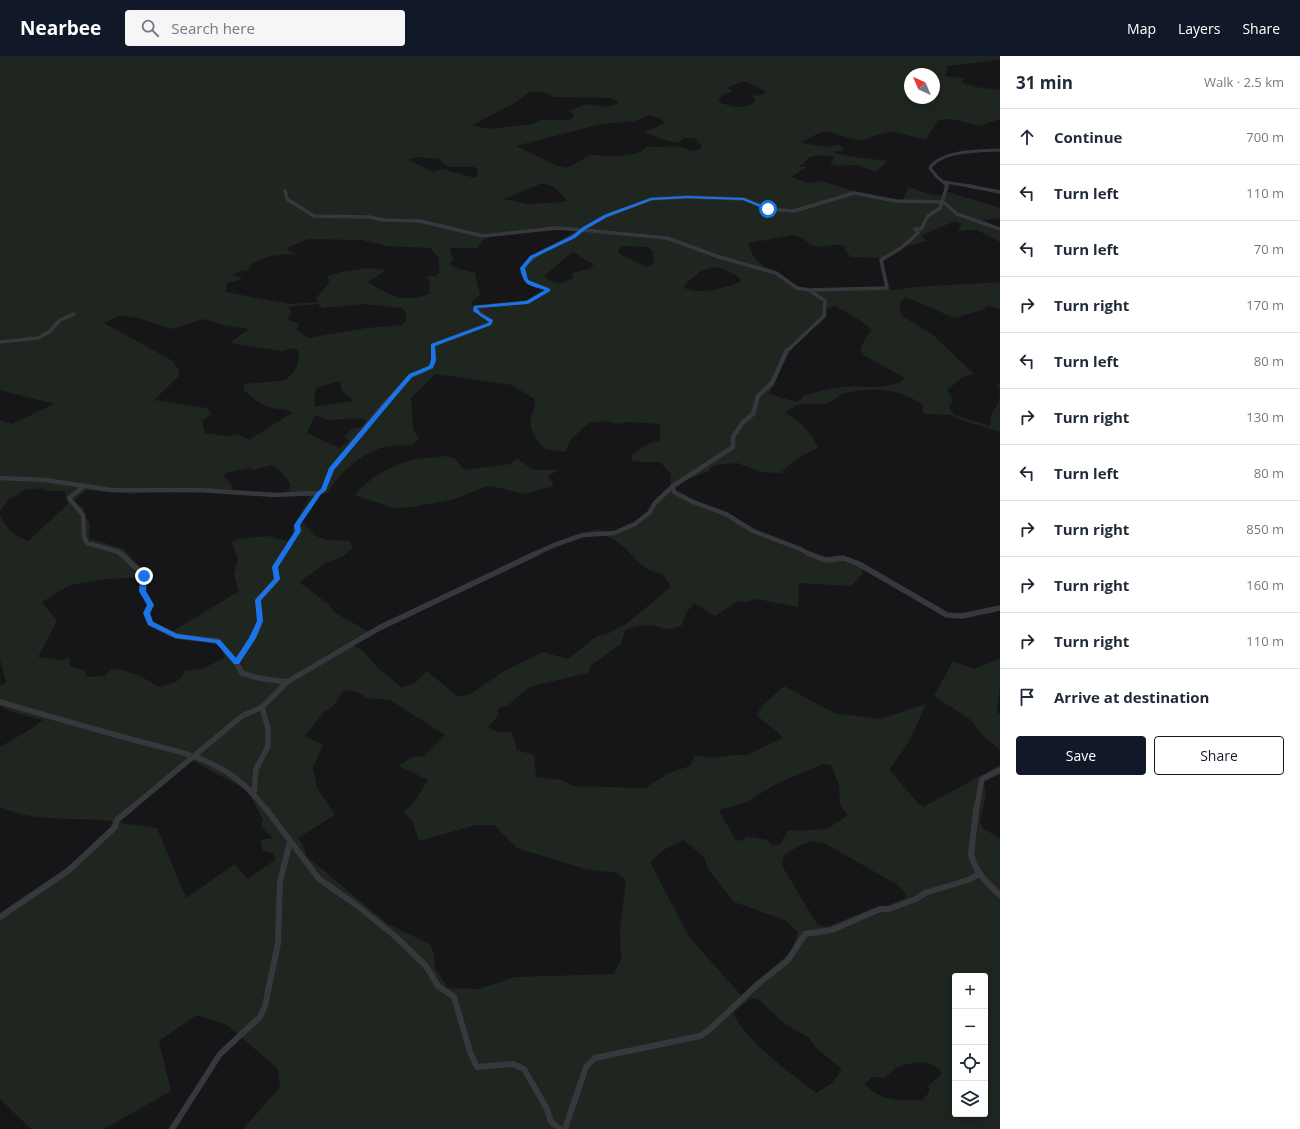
<!DOCTYPE html>
<html lang="en">
<head>
<meta charset="utf-8">
<style>
  :root { --surface:#fff; --page:#f6f6f7; --text:#1f2937; --muted:#747a83; --line:#e0e1e3; --accent:#111827 }
  body { margin:0; font-family:"Open Sans",sans-serif; background:var(--page); color:var(--text) }
  .controls { position:absolute; right:12px; bottom:12px; display:grid; overflow:hidden; border-radius:4px; box-shadow:0 2px 10px #0003 }
  .controls button { width:36px; height:36px; display:grid; place-items:center; padding:0; border:0; border-bottom:1px solid var(--line); background:var(--surface); color:var(--text); font:20px sans-serif }
  .compass { position:absolute; left:904px; top:12px; width:36px; height:36px; border-radius:50%; background:var(--surface); box-shadow:0 2px 10px #0003; rotate:316deg }
  .stop { position:absolute; width:12px; height:12px; margin:-9px; border:3px solid #1a73e8; border-radius:50%; background:#fff }
  .stop.end { background:#1a73e8; border-color:#fff; box-shadow:0 1px 4px #0008 }
  .list { margin:0; padding:0; list-style:none }
  h2 { display:flex; justify-content:space-between; align-items:center; height:52px; margin:0; padding:0 16px; font-size:17px }
  h2 small { font-size:13px; font-weight:400; color:var(--muted) }
  .list li { display:grid; grid-template-columns:26px 1fr auto; gap:12px; align-items:center; box-sizing:border-box; height:56px; padding:0 16px; border-top:1px solid var(--line) }
  .list b { display:block; font-size:15px; white-space:nowrap }
  .list em { font-size:13px; font-style:normal; color:var(--muted) }
  .actions { display:flex; gap:8px; padding:12px 16px }
  .actions a { flex:1; padding:9px 0; border:1px solid var(--accent); border-radius:4px; text-align:center; font-size:14px; color:var(--accent) }
  .actions .main { background:var(--accent); color:#fff }
  .icon { flex:none; width:22px; height:22px; fill:none; stroke:currentColor; stroke-width:2; stroke-linecap:round; stroke-linejoin:round }
  .map { position:relative; flex:none; width:1000px; height:1073px; overflow:hidden }
  header { display:flex; align-items:center; gap:24px; box-sizing:border-box; height:56px; padding:0 20px; background:var(--accent); color:#fff }
  header strong { font-size:19px }
  nav { display:flex; gap:22px; margin-inline-start:auto; font-size:14px }
  .search { width:280px; height:36px; background:var(--page); display:flex; align-items:center; gap:10px; box-sizing:border-box; padding:0 14px; border-radius:4px; color:var(--muted); font-size:15px }
  main { display:flex }
  aside { flex:1; background:var(--surface) }
  .map>svg:first-child { display:block }
  .green { fill:#1e261f; fill-rule:evenodd }
  .lines { fill:none; stroke-linecap:round; stroke-linejoin:round }
  .minor-far4 { stroke:#37383d; stroke-width:3 }
  .minor-far3 { stroke:#37383d; stroke-width:3.5 }
  .minor-far2 { stroke:#37383d; stroke-width:4.5 }
  .minor-far1 { stroke:#37383d; stroke-width:5.5 }
  .minor { stroke:#37383d; stroke-width:6 }
  .route { fill:#1a73e8 }
</style>
</head>
<body>
<header>
<strong>Nearbee</strong>
<div class="search"><svg class="icon" aria-label="search" viewBox="0 0 24 24"><circle cx="10" cy="10" r="6"/><path d="M15 15l6 6"/></svg>Search here</div>
<nav><a>Map</a><a>Layers</a><a>Share</a></nav>
</header>
<main>
<div class="map">
<svg width="1000" height="1073" viewBox="0 0 1000 1073">
  <rect width="100%" height="100%" fill="#161618"/>
  <!-- green -->
  <path class="green" d="M0 0H1000V4L947 10 946 20 964 23 962 26C972 32 988 32 1000 34V63L979 70 952 63 938 64 926 83C913 82 903 77 889 75L885 78C876 77 869 83 861 84 844 84 827 68 812 81 808 84 805 83 802 87L826 91 837 89 843 91V95H835L834 97 853 101 888 105 876 116 857 109 841 110 830 108 835 101 821 99 809 101 804 108 797 110 807 111 791 121 808 127 822 125 863 138 901 145 904 142 908 131 932 139 946 140 948 136 1000 152V162L983 164 1000 172V186L977 174 958 175 962 167 955 165 927 177 921 181 928 185 906 190 883 205 890 233 894 234 917 231 1000 226V253L988 250 982 254 954 262 906 241C898 247 899 250 902 260L932 278 974 318 963 321 947 334 953 344 949 352 955 359 990 370 992 357 999 346 1000 334 995 329 1000 328V376L961 364 951 359 925 358 923 355V349C902 333 869 330 843 338 837 340 831 348 825 348 806 350 802 343 785 357 799 364 812 377 818 392 804 399 791 405 781 417L761 416 737 407 725 408 713 410 707 416 683 425 674 431 677 437 691 445 710 451 814 503 841 505 863 511 862 518 851 530 799 527 798 551 757 543 747 546 738 545 715 560 694 547 686 557 682 569C668 576 668 572 654 570 645 568 634 571 625 574L621 588 590 610 591 612 587 617 529 631 507 650 501 651 497 654 499 659 488 671 498 676H512L517 694 534 699 536 721 563 724 573 730 645 732 669 717 690 710 695 699 712 702 734 699H747L782 682 779 677 756 659 762 650 784 630 834 657 880 663 926 648 909 686 889 714C901 726 910 740 923 751L1000 709V718L984 726 986 738 980 766 984 773 1000 782V1073H243L280 1031 278 1013 227 969 197 959 159 985 171 1035 104 1073H31L0 1043V857L67 811 110 774 112 765C74 761 36 767 0 751V691L29 674 43 664 12 656 0 650V630L6 627 0 603V458C5 472 14 479 28 485L68 448 65 435H46L41 432 25 434 8 444 0 455V364L12 368 54 348 0 334ZM910 18H934V42H910ZM741 26C752 25 755 32 765 34L764 38 753 40 755 45C746 55 729 50 718 46L722 39 733 35 727 32ZM530 36H543L555 41 609 42 617 45 618 48 605 51 585 48 569 55 573 58V62L567 64H541L532 68 488 73 472 69 513 48ZM649 59 659 62 665 67 644 76 665 84 678 87 684 82H694L702 90 700 93 691 95C680 87 660 93 647 90L642 95 634 98 616 100 591 99 566 112 555 109 516 90 601 68 635 65ZM418 101 439 103 448 111H475L478 115 477 120 475 122 443 113 432 116 408 103ZM543 127 555 132 567 144 564 146 527 148 504 143ZM552 173 579 175 530 201 520 212C526 235 529 226 547 234L527 246 477 251 472 249V246L480 239 475 217 453 211 449 208 453 204 450 192H477L485 182ZM793 179C805 181 807 188 815 190 825 193 836 185 846 191L844 194 851 201 882 202 879 204 886 231 804 233 797 231 779 217 762 210V209C756 205 749 195 749 187ZM308 183 362 184 387 190 430 192 439 202V214L441 216 436 220 425 221 430 225 429 238C403 248 390 239 368 226L386 214 369 212 341 216 328 220 329 227 316 242 318 245 317 246 290 248 226 236 227 227 236 225 243 222 232 219 240 215 251 213 249 211C259 199 283 198 297 198L289 195 287 192ZM623 190 647 191 653 196V201L655 202 653 208 646 211 620 198 618 194ZM572 196 578 198 580 201 594 208 590 213 572 217 573 222C562 229 554 229 544 220ZM713 211C724 212 733 216 741 224L740 226C724 232 701 239 684 232 686 224 695 222 699 216ZM317 248 323 252 364 248 402 252 406 256V265L402 269 366 272 309 282 296 273 299 268 287 263 292 257 288 251ZM835 250 858 263 872 274 865 283 860 294 865 300 905 322C894 335 858 329 842 331 829 332 816 337 802 340L801 344 796 346 769 338C779 318 787 292 806 278 813 272 820 267 827 260V253ZM120 259 138 262 172 273 203 263 222 269 249 273 230 287 282 295 294 292 299 296C300 305 295 318 286 323 280 326 252 327 244 328V334C262 352 267 351 290 355L292 357 249 384 238 378 225 380 205 377 203 369V364L211 358 207 352 154 344 179 320V313L175 310 173 305 104 267ZM436 318 512 329C520 333 526 340 534 342 536 352 533 354 531 363 529 376 537 384 545 393L566 396 570 384 589 367 603 365 619 368 627 366 660 368V385L651 386 632 399 631 404 642 406H660L671 418 670 432C654 449 625 485 597 473L564 484 368 575 337 558 327 547 299 526 326 507 344 500 353 492 349 485 326 484 316 480 302 466 321 438 328 437C336 420 365 394 385 391 394 389 404 390 413 389L419 382 413 373 411 342ZM339 325 342 335 353 345 315 351 314 343 316 332ZM315 359 327 364 361 362 365 363 366 366 360 372H353L344 381 349 385 339 392 307 377ZM272 409 281 415 290 428 289 434 285 437 231 436 232 429 224 421 226 417 250 412 253 414ZM87 434 130 438 169 436 310 440 292 473 294 478 287 485 267 480 237 483 232 486 238 503 234 519 239 535 165 580 202 585 220 590 225 602 201 613 184 615 183 620 176 626 160 631C143 622 131 614 112 613L104 620 86 621V615L70 610 69 602 63 604 38 601 57 565 42 546 70 529 106 523 153 521 146 518 124 493 89 482 90 467 84 461 83 452 73 445ZM596 479C621 479 628 500 647 513 651 516 657 516 662 517L671 531 626 568 607 578 597 580 568 603 543 596 504 615 469 639 457 640 427 615 416 626 402 632 378 612 363 595 353 589 441 544 575 483ZM344 634 358 636 367 642 390 644 445 679 424 700 410 702 398 710 428 724 413 748 403 756 412 764 419 785 476 769H494L517 792 585 813 617 817 626 824 620 874 621 903 614 918 515 921 479 933 448 932 435 912 434 898 430 888 388 868 306 800 303 789 298 782 335 759 317 732 313 712 323 689 305 680 323 657 333 650ZM193 705 247 734 263 764 261 769 266 776 273 782 260 784 263 795 273 797 276 803 248 823 235 808 186 842 157 772 120 767 118 765 180 711ZM823 708 831 709 839 729 840 749 848 759 827 773 788 775 779 789H772L767 784 746 780 743 785 735 783 719 754 747 746 774 729ZM683 784 704 801 708 813 734 846 785 864 798 876 791 896 741 939 689 881 650 806 665 793ZM813 785 824 787 896 828 904 835 906 842 889 849 879 850 826 871 817 868 782 810 784 799 799 790ZM955 920H985V1058H955ZM751 942 759 944 785 968 809 982 816 992 842 1013 832 1027 816 1037C790 1016 747 987 733 957ZM916 1006 929 1007 940 1014 941 1018 928 1030 930 1035 923 1044C899 1044 883 1047 865 1028L872 1021 885 1022 897 1011Z
    M443 400 454 402 465 414 510 408 517 403 534 414H561L548 419 554 430 523 438 501 432 487 430 455 443 414 451 394 452 355 439C369 422 390 409 412 404 422 402 433 402 443 400Z
    M1000 602V629L997 656 1000 658V697L999 693 982 679 971 664 934 640 953 605 974 613Z"/>
  <g class="lines">
    <!-- minor-far4 -->
    <path class="minor-far4" d="M945 126 975 131
      M946 131 947 129 937 121 930 112C941 94 981 95 1000 94"/>
    <!-- minor-far3 -->
    <path class="minor-far3" d="M969 130 1000 136
      M285 135 287 143 314 160 369 161 384 164 420 165 483 180 557 172 582 174 606 160 651 143 687 141 744 143 769 153 794 155 854 137 896 145 943 146 957 158 1000 173
      M0 286 38 282 49 276 60 264 74 258
      M433 295V289L489 268 491 265 475 253V251L528 246 549 234C536 225 524 233 523 212 539 192 562 189 582 174L667 182 719 201 776 217 797 232 809 234
      M787 295 824 260 825 245 809 234 887 232 881 204 901 192 918 177 915 173H921L928 160 940 152 947 130"/>
    <!-- minor-far2 -->
    <path class="minor-far2" d="M0 422 45 424 112 434H199L275 439 319 437
      M673 430 674 436 693 446 726 458 753 475 798 492 811 499
      M83 431 69 442 83 459 84 481 87 487 119 496 123 499
      M283 499 298 475 297 469 319 437 324 434 331 413 387 345 411 320 431 311 434 304 433 294
      M532 499 554 489 583 479 614 477 635 468 649 457 655 447 673 430 733 391V381L743 366 753 358 758 340 772 327 787 294"/>
    <!-- minor-far1 -->
    <path class="minor-far1" d="M121 498 144 519 142 535 151 549 147 557 150 567 176 580 218 585 236 606
      M283 498 275 511 277 523 258 544 260 565 253 582 236 606 242 617 258 622 287 626
      M809 498 826 504 843 502 859 508 947 559 962 560 1000 552
      M0 646C41 658 82 670 123 681 182 698 228 700 267 755
      M254 736 256 713 268 690V672L262 651
      M128 755 242 660 262 651 287 626 379 572 535 498
      M976 755 982 723 1000 714"/>
    <!-- minor -->
    <path class="minor" d="M267 754 319 823 355 848 396 881 426 910 438 930 454 941 470 996 477 1011 513 1008 524 1013 547 1053 551 1066 560 1073
      M976 754 971 798C975 816 987 827 1000 839
      M0 861 68 815 115 771 117 764 129 754
      M172 1073 220 998 260 961 265 950 278 887 280 825 290 786
      M565 1073 586 1011 595 1002 700 980 709 974 758 928 788 904 805 878 832 874 880 853H889L916 843 925 837 968 824 979 818"/>
  </g>
  <!-- route -->
  <path class="route" d="M687 140 744 142 771 153 767 154 743 144 687 142 652 144 607 161 586 173 575 182 533 202 525 212 528 224 550 233V235L528 248 477 252 481 258 493 264 491 269 435 290 436 304 433 312 412 321 334 414 326 434 321 438 300 469 301 475 278 511 280 523 261 544 263 565 256 582 239 608H234L216 587 176 582 148 569 143 557 147 549 139 535 140 520 144 518 147 520 146 535 154 549 150 557 153 566 177 578 220 584 236 602 249 582 257 565 255 544 274 523 272 511 295 475 294 469 317 436 321 433 329 412 409 318 429 310 431 304V288L488 267 489 266 473 255 474 250 526 245 545 234C528 229 524 230 520 212L530 200 572 180 583 171 604 159 651 142Z"/>
</svg>
<div class="controls">
<button>+</button>
<button>−</button>
<button><svg class="icon" aria-label="locate" viewBox="0 0 24 24"><circle cx="12" cy="12" r="6"/><path d="M12 2v4M12 18v4M2 12h4M18 12h4"/></svg></button>
<button><svg class="icon" aria-label="layers" viewBox="0 0 24 24"><path d="M12 4l9 5-9 5-9-5zM3 14l9 5 9-5"/></svg></button>
</div>
<svg class="compass" viewBox="-18 -18 36 36"><path d="M0-13l5 13h-10z" fill="#e53935"/><path d="M0 13l5-13h-10z" fill="#747a83"/></svg>
<div class="stop" style="left:768px;top:153px"></div>
<div class="stop end" style="left:144px;top:520px"></div>
</div>
<aside>
<h2>31 min<small>Walk · 2.5 km</small></h2>
<ul class="list">
<li><svg class="icon" aria-label="ahead" viewBox="0 0 24 24"><path d="M12 20V5M6 11l6-6 6 6"/></svg><div><b>Continue</b></div><em>700 m</em></li>
<li><svg class="icon" aria-label="left" viewBox="0 0 24 24"><path d="M17 20v-9H6M10 6l-5 5 5 5"/></svg><div><b>Turn left</b></div><em>110 m</em></li>
<li><svg class="icon" aria-label="left" viewBox="0 0 24 24"><path d="M17 20v-9H6M10 6l-5 5 5 5"/></svg><div><b>Turn left</b></div><em>70 m</em></li>
<li><svg class="icon" aria-label="right" viewBox="0 0 24 24"><path d="M7 20v-9h11M14 6l5 5-5 5"/></svg><div><b>Turn right</b></div><em>170 m</em></li>
<li><svg class="icon" aria-label="left" viewBox="0 0 24 24"><path d="M17 20v-9H6M10 6l-5 5 5 5"/></svg><div><b>Turn left</b></div><em>80 m</em></li>
<li><svg class="icon" aria-label="right" viewBox="0 0 24 24"><path d="M7 20v-9h11M14 6l5 5-5 5"/></svg><div><b>Turn right</b></div><em>130 m</em></li>
<li><svg class="icon" aria-label="left" viewBox="0 0 24 24"><path d="M17 20v-9H6M10 6l-5 5 5 5"/></svg><div><b>Turn left</b></div><em>80 m</em></li>
<li><svg class="icon" aria-label="right" viewBox="0 0 24 24"><path d="M7 20v-9h11M14 6l5 5-5 5"/></svg><div><b>Turn right</b></div><em>850 m</em></li>
<li><svg class="icon" aria-label="right" viewBox="0 0 24 24"><path d="M7 20v-9h11M14 6l5 5-5 5"/></svg><div><b>Turn right</b></div><em>160 m</em></li>
<li><svg class="icon" aria-label="right" viewBox="0 0 24 24"><path d="M7 20v-9h11M14 6l5 5-5 5"/></svg><div><b>Turn right</b></div><em>110 m</em></li>
<li><svg class="icon" aria-label="arrive" viewBox="0 0 24 24"><path d="M6 21V4h12l-3 4 3 4H6"/></svg><div><b>Arrive at destination</b></div></li>
</ul>
<div class="actions"><a class="main">Save</a><a>Share</a></div>
</aside>
</main>
</body>
</html>
